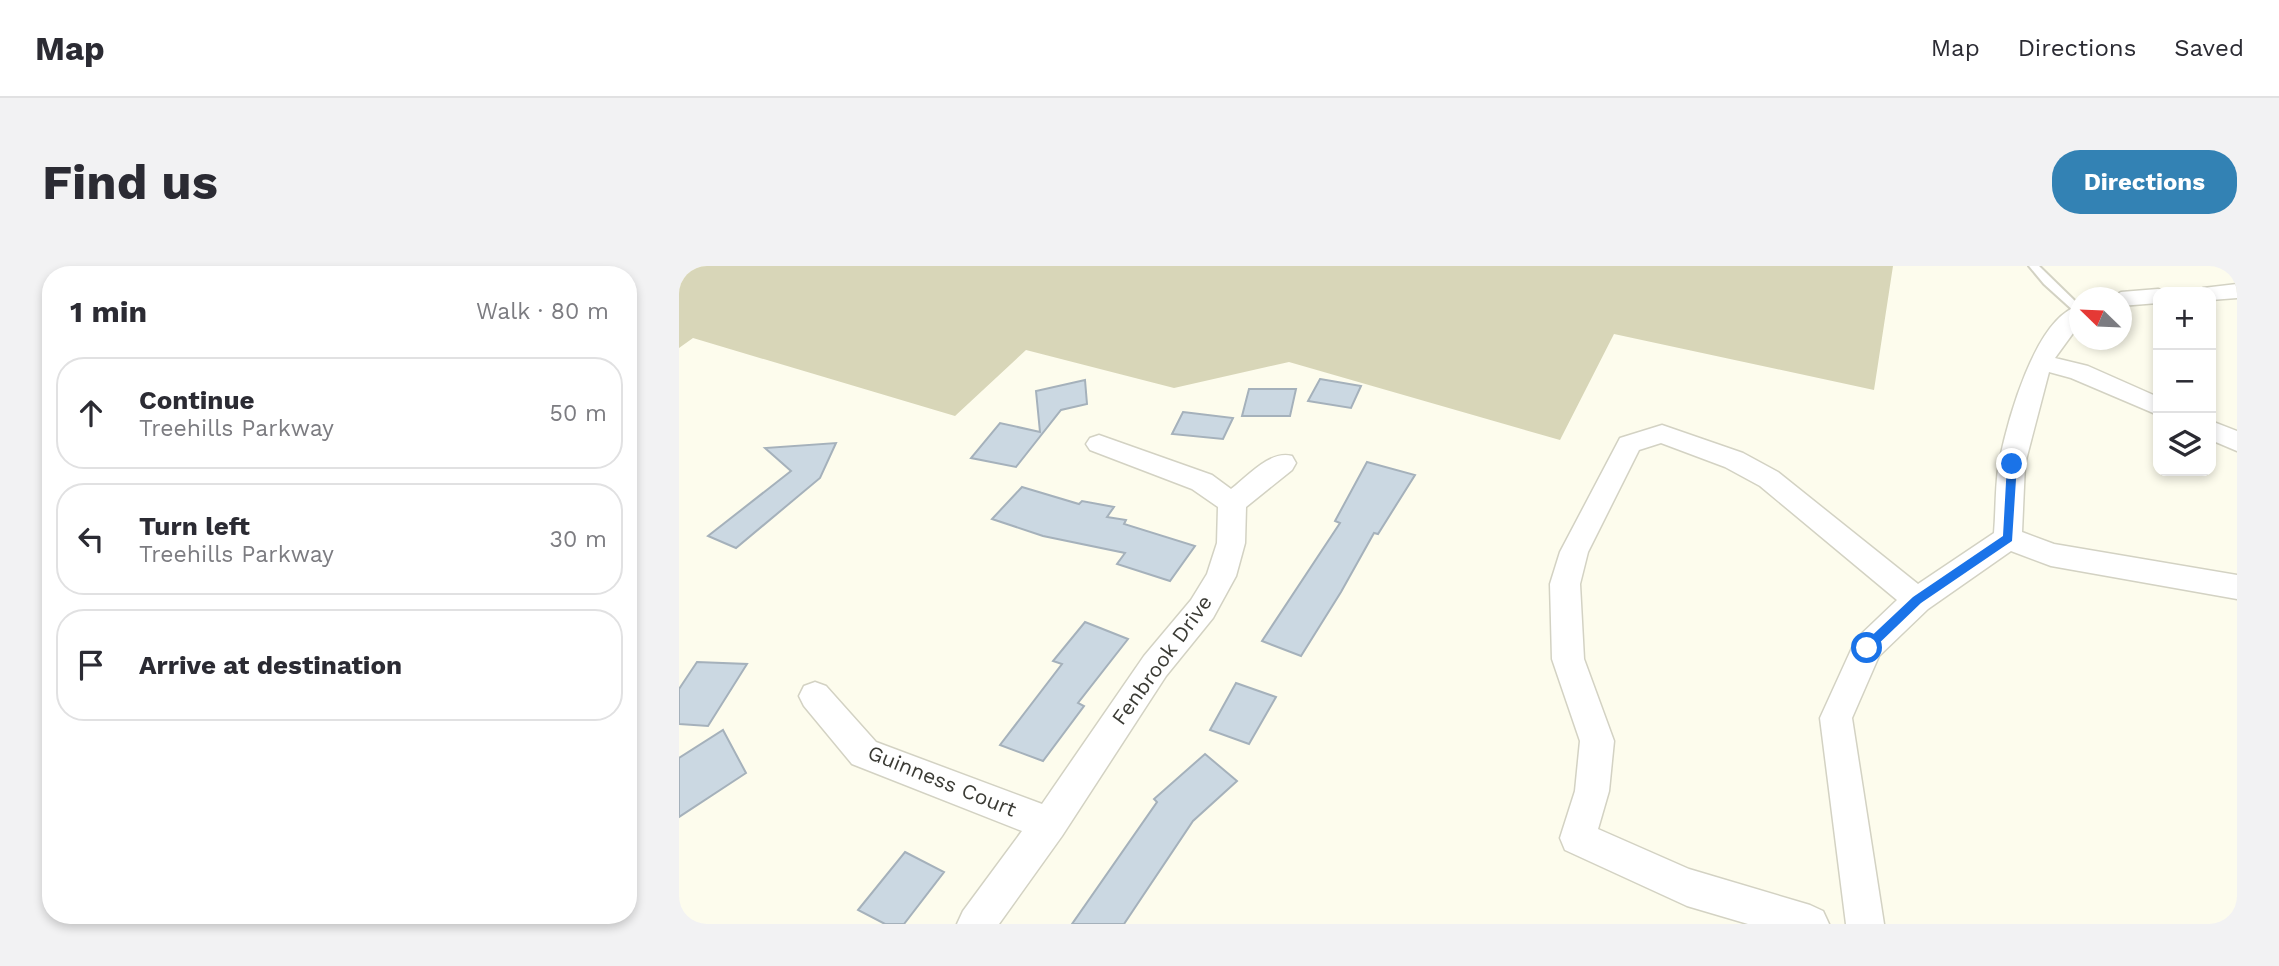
<!DOCTYPE html>
<html lang="en">
<head>
<meta charset="utf-8">
<style>
  :root { --surface:#fff; --page:#f2f2f3; --text:#2b2b33; --muted:#7c7c81; --line:#e1e1e2; --accent:#3382b4 }
  body { margin:0; font-family:"Work Sans",sans-serif; background:var(--page); color:var(--text) }
  .controls { position:absolute; right:21px; top:21px; display:grid; overflow:hidden; border-radius:14px; box-shadow:0 4px 10px #0003 }
  .controls button { width:63px; height:63px; display:grid; place-items:center; padding:0; border:0; border-bottom:2px solid var(--line); background:var(--surface); color:var(--text); font:35px sans-serif }
  .compass { position:absolute; left:1390px; top:21px; width:63px; height:63px; border-radius:50%; background:var(--surface); box-shadow:0 4px 10px #0003; rotate:293deg }
  .stop { position:absolute; width:21px; height:21px; margin:-16px; border:5px solid #1a73e8; border-radius:50%; background:#fff }
  .stop.end { background:#1a73e8; border-color:#fff; box-shadow:0 2px 7px #0008 }
  .list { margin:0; padding:0; list-style:none }
  h2 { display:flex; justify-content:space-between; align-items:center; height:91px; margin:0; padding:0 28px; font-size:30px }
  h2 small { font-size:23px; font-weight:400; color:var(--muted) }
  .list li { display:grid; grid-template-columns:46px 1fr auto; gap:21px; align-items:center; box-sizing:border-box; height:112px; margin:0 14px 14px; padding:0 14px; border:2px solid var(--line); border-radius:28px }
  .list b { display:block; font-size:26px; white-space:nowrap }
  .list p { margin:0; font-size:23px; white-space:nowrap; color:var(--muted) }
  .list em { font-size:23px; font-style:normal; color:var(--muted) }
  .icon { flex:none; width:38px; height:38px; fill:none; stroke:currentColor; stroke-width:2; stroke-linecap:round; stroke-linejoin:round }
  .map { position:relative; flex:none; width:1558px; height:658px; overflow:hidden; border-radius:28px }
  header { display:flex; align-items:center; gap:42px; box-sizing:border-box; height:98px; padding:0 35px; background:var(--surface); border-bottom:2px solid var(--line) }
  header strong { font-size:33px }
  nav { display:flex; gap:38px; margin-inline-start:auto; font-size:24px }
  .intro { display:flex; align-items:center; justify-content:space-between; box-sizing:border-box; height:168px; padding:0 42px }
  h1 { margin:0; font-size:49px }
  .button { padding:18px 32px; border-radius:28px; background:var(--accent); color:#fff; font-size:24px; font-weight:700 }
  main { display:flex; gap:42px; padding:0 42px }
  aside { flex:1; background:var(--surface); border-radius:28px; box-shadow:0 4px 10px #0003 }
  .map>svg:first-child { display:block }
  .green { fill:#d8d6b8 }
  .building { fill:#cbd8e2; stroke:#a5b1bb; stroke-width:2 }
  .lines { fill:none; stroke-linecap:round; stroke-linejoin:round }
  .service-casing { stroke:#d3d2c3; stroke-width:4 }
  .minor-casing { stroke:#d3d2c3; stroke-width:3 }
  .service { fill:#fff; fill-rule:evenodd }
  .minor { fill:#fff; fill-rule:evenodd }
  .route { fill:#1a73e8 }
  .labels { text-anchor:middle; stroke-width:7; stroke-linejoin:round; paint-order:stroke }
  .street-label { font-size:21px; fill:#3b3b35; stroke:#fff }
</style>
</head>
<body>
<header>
<strong>Map</strong>
<nav><a>Map</a><a>Directions</a><a>Saved</a></nav>
</header>
<div class="intro"><h1>Find us</h1><a class="button">Directions</a></div>
<main>
<aside>
<h2>1 min<small>Walk · 80 m</small></h2>
<ul class="list">
<li><svg class="icon" aria-label="ahead" viewBox="0 0 24 24"><path d="M12 20V5M6 11l6-6 6 6"/></svg><div><b>Continue</b><p>Treehills Parkway</p></div><em>50 m</em></li>
<li><svg class="icon" aria-label="left" viewBox="0 0 24 24"><path d="M17 20v-9H6M10 6l-5 5 5 5"/></svg><div><b>Turn left</b><p>Treehills Parkway</p></div><em>30 m</em></li>
<li><svg class="icon" aria-label="arrive" viewBox="0 0 24 24"><path d="M6 21V4h12l-3 4 3 4H6"/></svg><div><b>Arrive at destination</b></div></li>
</ul>
</aside>
<div class="map">
<svg width="1558" height="658" viewBox="0 0 1558 658">
  <rect width="100%" height="100%" fill="#fdfced"/>
  <!-- green -->
  <path class="green" d="M0 0H1214L1195 124 935 68 881 174 610 96 495 122 347 84 276 150 14 72 0 82Z"/>
  <!-- building -->
  <path class="building" d="M641 113 682 120 672 142 629 135Z
    M406 114 408 138 382 144 337 201 292 192 321 157 361 166 357 125Z
    M570 123H617L611 150H563Z
    M504 146 554 152 544 173 493 168Z
    M157 177 141 212 57 282 29 270 112 205 86 182Z
    M688 196 736 209 699 268 695 267 662 326 622 390 583 375 661 257 656 255Z
    M343 221 400 238 403 235 435 241 428 251 447 254 445 258 516 280 491 315 438 298 446 287 364 270 313 253Z
    M406 356 449 373 399 437 405 440 364 495 321 479 383 398 374 395Z
    M18 396 68 398 29 460 0 458V423Z
    M557 417 597 431 570 478 531 464Z
    M44 464 67 507 0 551V492Z
    M526 488 558 515 514 555 445 658H393L478 536 475 533Z
    M226 586 265 606 225 658H206L179 644Z"/>
  <g class="lines">
    <defs>
      <path id="service" d="M1350 0H1360L1400 39V47L1396 46 1365 18Z"/>
      <path id="minor" d="M1558 18V32L1532 34V26H1521L1524 22Z
        M1479 23 1488 26H1479V37L1442 40V32H1432L1442 26Z
        M1400 40V59L1376 92 1409 100 1479 131V149L1392 112 1370 106 1346 198 1343 266 1375 278 1558 309V333L1372 300 1332 285 1249 343 1200 390 1173 452 1205 658H1167L1141 452 1177 373 1218 334 1081 220 1046 201 982 177 960 184 909 286 901 318 905 393 935 475 930 525 919 563 1010 603 1131 639 1144 645 1150 658H1069L1008 640 886 584 881 572 896 525 901 475 873 393 871 318 881 286 941 172 983 159 1064 187 1099 206 1239 318 1315 267C1317 244 1316 219 1320 197 1328 157 1356 51 1400 40Z
        M1532 155 1558 165V185L1532 174Z
        M420 169 533 209 552 223C569 210 591 184 613 190L617 197 613 204 567 241 566 277 557 310 534 352 487 410 383 570 320 658H278L284 645 343 565 173 498 125 440 120 430 125 420 136 416 147 420 197 476 363 538 465 390 512 334 528 308 538 277 539 241 513 223 411 184 407 178 411 172Z"/>
    </defs>
    <!-- service casing -->
    <use href="#service" class="service-casing"/>
    <!-- minor casing -->
    <use href="#minor" class="minor-casing"/>
    <!-- service -->
    <use href="#service" class="service"/>
    <!-- minor -->
    <use href="#minor" class="minor"/>
  </g>
  <!-- route -->
  <path class="route" d="M1333 194 1338 198 1333 275 1242 337 1192 385H1184V378L1234 331 1324 270 1328 198Z"/>
  <g class="labels">
    <!-- street labels -->
    <g class="street-label">
      <text transform="translate(483 394) rotate(-54)" y="7">Fenbrook Drive</text>
      <text transform="translate(263 515) rotate(22)" y="7">Guinness Court</text>
    </g>
  </g>
</svg>
<div class="controls">
<button>+</button>
<button>−</button>
<button><svg class="icon" aria-label="layers" viewBox="0 0 24 24"><path d="M12 4l9 5-9 5-9-5zM3 14l9 5 9-5"/></svg></button>
</div>
<svg class="compass" viewBox="-18 -18 36 36"><path d="M0-13l5 13h-10z" fill="#e53935"/><path d="M0 13l5-13h-10z" fill="#7c7c81"/></svg>
<div class="stop" style="left:1188px;top:382px"></div>
<div class="stop end" style="left:1333px;top:198px"></div>
</div>
</main>
</body>
</html>
